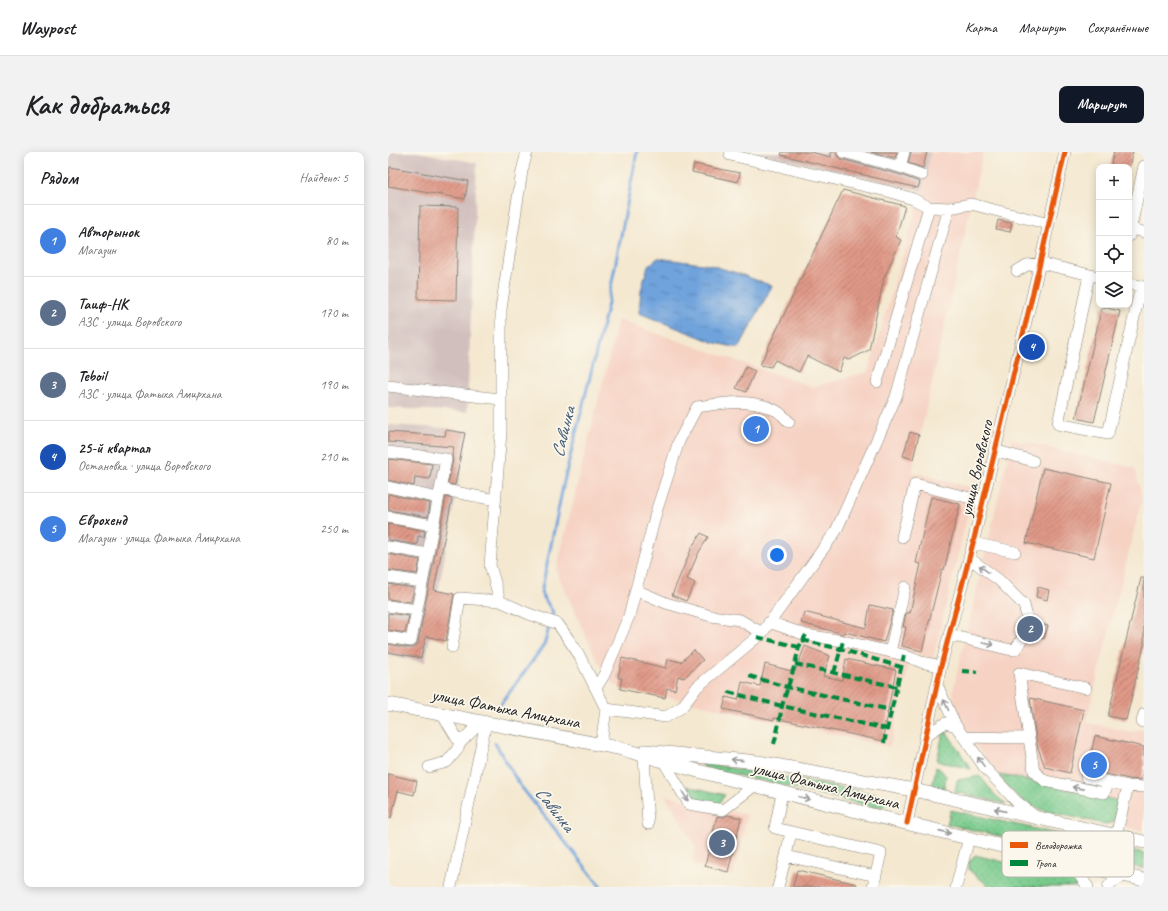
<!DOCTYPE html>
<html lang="ru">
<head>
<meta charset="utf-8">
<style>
  :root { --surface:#fff; --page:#f2f2f2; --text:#202124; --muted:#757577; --line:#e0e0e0; --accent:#111827 }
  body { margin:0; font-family:Caveat,sans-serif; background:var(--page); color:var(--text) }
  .controls { position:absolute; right:12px; top:12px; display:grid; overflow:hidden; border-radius:8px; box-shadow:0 2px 10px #0003 }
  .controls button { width:36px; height:36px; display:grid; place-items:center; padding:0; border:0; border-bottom:1px solid var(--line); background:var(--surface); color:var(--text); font:20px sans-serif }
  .you { position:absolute; left:389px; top:403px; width:14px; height:14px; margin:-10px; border:3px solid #fff; border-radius:50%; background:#1a73e8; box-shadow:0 0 0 6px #1a73e833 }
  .badge { display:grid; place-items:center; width:26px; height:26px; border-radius:50%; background:var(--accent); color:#fff; font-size:13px; font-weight:700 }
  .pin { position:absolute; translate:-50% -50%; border:2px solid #fff; box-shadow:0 1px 4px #0006 }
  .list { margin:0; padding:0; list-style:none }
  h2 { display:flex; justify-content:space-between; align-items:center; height:52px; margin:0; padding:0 16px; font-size:17px }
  h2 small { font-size:13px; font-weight:400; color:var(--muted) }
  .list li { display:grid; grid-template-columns:26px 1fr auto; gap:12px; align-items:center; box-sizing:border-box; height:72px; padding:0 16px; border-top:1px solid var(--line) }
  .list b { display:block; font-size:15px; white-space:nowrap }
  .list p { margin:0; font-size:13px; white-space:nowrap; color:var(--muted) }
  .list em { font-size:13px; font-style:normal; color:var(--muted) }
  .icon { flex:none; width:22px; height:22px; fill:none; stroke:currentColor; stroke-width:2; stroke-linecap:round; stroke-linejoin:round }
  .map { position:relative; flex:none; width:756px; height:735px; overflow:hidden; border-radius:8px }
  header { display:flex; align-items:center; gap:24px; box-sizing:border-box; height:56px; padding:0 20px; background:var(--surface); border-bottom:1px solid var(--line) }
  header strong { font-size:19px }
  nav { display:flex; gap:22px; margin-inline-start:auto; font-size:14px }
  .intro { display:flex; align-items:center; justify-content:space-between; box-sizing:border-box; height:96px; padding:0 24px }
  h1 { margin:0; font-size:28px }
  .button { padding:10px 18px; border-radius:8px; background:var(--accent); color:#fff; font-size:14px; font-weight:700 }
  main { display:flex; gap:24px; padding:0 24px }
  aside { flex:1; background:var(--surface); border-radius:8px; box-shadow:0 2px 10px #0003 }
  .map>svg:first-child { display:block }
  .built { fill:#f6d2c3 }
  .industrial { fill:#d1bfbd }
  .grass { fill:url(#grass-dots); stroke:#4a7454 }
  .water { fill:url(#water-ripples); stroke:#46607c }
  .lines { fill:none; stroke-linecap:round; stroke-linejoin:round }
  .stream { stroke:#6fa3dc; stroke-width:3 }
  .building { fill:url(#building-hatch) }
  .minor-casing { stroke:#888276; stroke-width:12 }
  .major-casing { stroke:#888276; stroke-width:14 }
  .minor { stroke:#fff; stroke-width:11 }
  .major { stroke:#fff; stroke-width:13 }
  .quiet { stroke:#00873e; stroke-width:4; stroke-dasharray:8 4; stroke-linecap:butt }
  .cycleway-casing { stroke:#fbf7ec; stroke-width:8 }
  .cycleway { stroke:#e8590c; stroke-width:5 }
  .oneway { stroke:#999 }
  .labels { text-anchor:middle; stroke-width:3.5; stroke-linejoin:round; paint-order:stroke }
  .street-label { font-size:17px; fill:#1c1c1c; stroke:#fbf7ec }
  .water-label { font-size:18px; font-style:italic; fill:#415972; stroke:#fbf7ec }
  .key { fill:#fbf7ec; stroke:#b8b5ae; stroke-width:1 }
  .key-label { font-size:11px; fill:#1c1c1c }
</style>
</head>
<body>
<header>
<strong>Waypost</strong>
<nav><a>Карта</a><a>Маршрут</a><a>Сохранённые</a></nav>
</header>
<div class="intro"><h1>Как добраться</h1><a class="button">Маршрут</a></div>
<main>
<aside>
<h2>Рядом<small>Найдено: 5</small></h2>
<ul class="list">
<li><span class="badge" style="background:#3f7fe0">1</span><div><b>Авторынок</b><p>Магазин</p></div><em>80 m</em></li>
<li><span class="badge" style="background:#5c6f8a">2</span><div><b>Таиф-НК</b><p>АЗС · улица Воровского</p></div><em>170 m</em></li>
<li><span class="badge" style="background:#5c6f8a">3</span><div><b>Teboil</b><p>АЗС · улица Фатыха Амирхана</p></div><em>190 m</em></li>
<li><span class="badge" style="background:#1a4fb4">4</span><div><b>25-й квартал</b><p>Остановка · улица Воровского</p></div><em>210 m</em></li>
<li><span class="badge" style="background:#3f7fe0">5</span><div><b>Еврохенд</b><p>Магазин · улица Фатыха Амирхана</p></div><em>250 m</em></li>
</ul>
</aside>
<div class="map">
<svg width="756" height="735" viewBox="0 0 756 735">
  <defs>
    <pattern id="grass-dots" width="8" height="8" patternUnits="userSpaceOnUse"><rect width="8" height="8" fill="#79cb8d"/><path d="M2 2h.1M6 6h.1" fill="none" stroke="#68ae79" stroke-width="1.8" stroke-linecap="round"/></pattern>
    <pattern id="water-ripples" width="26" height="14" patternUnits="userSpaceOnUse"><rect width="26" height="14" fill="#6fa3dc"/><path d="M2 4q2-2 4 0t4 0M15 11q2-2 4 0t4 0" fill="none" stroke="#5a84b2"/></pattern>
    <pattern id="building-hatch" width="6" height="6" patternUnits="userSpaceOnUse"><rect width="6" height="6" fill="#e09987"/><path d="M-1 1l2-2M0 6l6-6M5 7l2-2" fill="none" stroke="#b57c6e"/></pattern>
  </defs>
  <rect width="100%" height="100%" fill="#fbf7ec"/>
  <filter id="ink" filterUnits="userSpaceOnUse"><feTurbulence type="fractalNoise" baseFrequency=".025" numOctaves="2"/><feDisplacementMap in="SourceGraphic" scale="8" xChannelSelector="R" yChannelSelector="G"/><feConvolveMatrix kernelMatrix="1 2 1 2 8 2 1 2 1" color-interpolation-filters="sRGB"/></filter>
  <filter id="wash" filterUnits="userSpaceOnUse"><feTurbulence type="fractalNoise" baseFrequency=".012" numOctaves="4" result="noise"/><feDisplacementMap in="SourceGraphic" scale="16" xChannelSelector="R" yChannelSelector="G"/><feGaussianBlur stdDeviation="0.9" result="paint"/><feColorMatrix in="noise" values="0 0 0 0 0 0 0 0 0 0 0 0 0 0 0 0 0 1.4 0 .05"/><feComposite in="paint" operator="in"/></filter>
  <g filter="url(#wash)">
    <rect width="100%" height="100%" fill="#f4e8d0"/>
    <!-- built -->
    <path class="built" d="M543 0H595L524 320 586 336 545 507 524 501 502 595 226 533 211 512 168 419 230 168 425 235 480 220 522 80Z
      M624 287 747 316 754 347 698 570 742 580 751 577 756 579V679L657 659 647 656 610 623 575 577 567 560 565 538Z
      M277 643 359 663 345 724 304 713 308 695Z"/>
    <!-- industrial -->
    <path class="industrial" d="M0 0H29L89 11 79 260 0 256Z
      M367 0H543L534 39Z
      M0 273 57 276 80 279 37 510 0 504Z"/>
    <!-- grass -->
    <path class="grass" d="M556 576 583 617 549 609Z
      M316 611 493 643 497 646 498 652 495 655H486L315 615 314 612Z
      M548 615 552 617 558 624 556 638 544 635Z
      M610 623 625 625 732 649 727 668 723 671 717 672 657 659C632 650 626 642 610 623Z
      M592 624 606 642 618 652 567 640 569 628Z
      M300 634 337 643 331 651 320 654 305 647Z
      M563 658 756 701V717L559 672Z
      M587 703 685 727 694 735H602L581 718V710Z"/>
    <!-- water -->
    <path class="water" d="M270 106 322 113 352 122 384 134 351 196 327 191 251 161 253 138 260 114Z"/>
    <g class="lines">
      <!-- stream -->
      <path class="stream" d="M163 467 165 460 153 441 177 325 219 156 249 0
        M113 552 156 493 162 472
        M107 591 131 632 213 735"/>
    </g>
    <g id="blocks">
      <!-- building -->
      <path class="building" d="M394 0H423L443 5V0H448L450 5 453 7 510 22 532 30 530 36 393 3Z
        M483 0H509L507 6Z
        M523 0H539L535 16 520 11Z
        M726 0H745L741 15H722Z
        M306 12 352 21 350 30 304 20Z
        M2 15 80 29 77 47 0 34Z
        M455 38 517 54 508 85 513 88 496 126 481 198 461 208 456 206 451 220 419 204 411 220 387 208 383 215 372 213Z
        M32 54 70 55 68 148 30 147Z
        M610 68 624 71 622 80 608 77Z
        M714 155 732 159 706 270 688 266Z
        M358 215 367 219 358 240 348 236Z
        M58 278 77 281 67 333 60 332 65 308 64 304 66 295 0 290V280L57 284Z
        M522 280 531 283 525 307 515 304Z
        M0 307 44 312 42 327 27 325 26 334 0 328Z
        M655 316 723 331 706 406 638 391Z
        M0 342 42 351 40 365 0 358Z
        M58 345 64 347 46 438 66 442 58 489 38 484 33 506 0 500V492L22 496 28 494 30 491Z
        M543 345 572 352 556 418 554 417 534 499 514 494 518 475H515L518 461H522L533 412 528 411Z
        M0 372 37 379 36 385 30 384 29 393 0 388Z
        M313 381 320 385 310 402 299 427 307 431 298 449 284 443 304 395Z
        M0 402 32 408 29 422 0 418Z
        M753 426H756V493L738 568 720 564Z
        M0 432 26 436 23 450 0 447Z
        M650 435 661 438 659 448 648 445Z
        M482 453 505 458 496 490 457 480 456 482 413 471 416 460 478 476Z
        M0 461 21 464 17 481 0 478Z
        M645 470 660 474 656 487 642 483Z
        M417 494 442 504 435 524 454 528 458 507 508 518 499 562 500 563 498 571 497 570 495 589 386 566V568L335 557 338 545 350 548 354 530 372 534 377 512 407 520Z
        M306 498 315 508 296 526 290 524 287 538 279 536 277 546 232 537 234 526H230L234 506 278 516 280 507 293 510Z
        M642 546 696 558 682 621 657 615 649 593Z
        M707 584 756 595V615L753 628 741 627 699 618Z
        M0 622 29 629 26 643 10 639 3 666H0Z
        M340 663 353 666 340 720 317 714 329 664 336 665Z
        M409 718 469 732 468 735H405Z"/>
    </g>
  </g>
  <g filter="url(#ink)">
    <use href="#blocks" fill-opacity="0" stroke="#888276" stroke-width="1"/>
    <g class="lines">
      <defs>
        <path id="minor" d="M139 0 134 19 113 157V281L102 413 112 449 141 462 170 472 190 501 218 557 213 593
          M455 0 512 15 534 23
          M342 3 503 40 525 47 541 55
          M512 15 516 0
          M743 77 756 80
          M741 84 756 14
          M629 119 639 113 652 111 711 125
          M701 123 670 272 720 282 753 134 741 132
          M489 230 541 55 561 56
          M0 234 112 247
          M606 298 645 309
          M0 300 58 307 23 489 0 485
          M0 335 50 346
          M52 337 107 348
          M0 365 45 373
          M514 385 527 332 594 349
          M585 391 627 400
          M0 395 40 402
          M0 425 34 430
          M248 438 278 451 323 464 352 468 374 481
          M0 454 29 458
          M381 470 418 483 455 489 516 503 533 510 553 514
          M562 483 619 497 627 498 634 487 639 465 636 453 611 428 581 406
          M64 495 72 446 112 449
          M502 500 517 435
          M549 533 568 574 597 616 628 649 648 665
          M208 536 216 523 241 464 269 357 291 289 309 255C335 251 362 246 387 258 392 260 397 266 401 270
          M218 557 278 565 294 555 309 535 374 481 448 379 508 245 561 56 583 52 661 72
          M54 562 72 591
          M756 562 754 570H756
          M537 584 557 571 568 574
          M576 585 641 586 646 619 657 629 716 641 721 630
          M641 586 631 521 698 536
          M256 604 260 672
          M276 610 301 652 335 658 366 634
          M41 615 59 610 69 598 72 591 93 570
          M698 625 740 634
          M394 641 387 676 493 701 485 735
          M519 671 553 514 585 391 652 111 677 0
          M403 680 398 704 488 724
          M728 684 740 634 756 635
          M682 710 700 735
          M63 735 98 571
          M390 735 398 704
          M568 735 581 686
          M720 735 724 730 738 723"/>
        <path id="major" d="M0 552 230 596 310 619 488 664 756 728
          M257 599 370 610 526 638 756 690"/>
      </defs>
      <!-- minor casing -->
      <use href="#minor" class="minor-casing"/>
      <!-- major casing -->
      <use href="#major" class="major-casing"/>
      <!-- minor -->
      <use href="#minor" class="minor"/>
      <!-- major -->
      <use href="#major" class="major"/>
      <!-- quiet -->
      <path class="quiet" d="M369 485 411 495
        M414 488 452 497 513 515
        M407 512 509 535
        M574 519 590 520
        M446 521 455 489
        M361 524 399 535 503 558
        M340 540 394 554 499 577
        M496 591 516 503
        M386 592 390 576 394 554 407 512 411 495 418 483"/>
      <defs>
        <path id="cycleway" d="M519 671 553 514 585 391 652 111 677 0"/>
      </defs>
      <!-- cycleway casing -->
      <use href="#cycleway" class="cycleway-casing"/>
      <!-- cycleway -->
      <use href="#cycleway" class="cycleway"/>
    </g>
    <!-- one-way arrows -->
    <defs><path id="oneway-shaft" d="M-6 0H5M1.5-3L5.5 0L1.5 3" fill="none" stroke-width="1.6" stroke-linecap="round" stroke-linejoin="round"/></defs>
    <g class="oneway">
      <use href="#oneway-shaft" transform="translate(596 417) rotate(-143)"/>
      <use href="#oneway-shaft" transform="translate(600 492) rotate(12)"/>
      <use href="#oneway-shaft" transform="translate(558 553) rotate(-115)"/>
      <use href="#oneway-shaft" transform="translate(349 608) rotate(-174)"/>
      <use href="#oneway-shaft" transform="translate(593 610) rotate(-125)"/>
      <use href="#oneway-shaft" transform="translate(690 636) rotate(-168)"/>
      <use href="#oneway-shaft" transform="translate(297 644) rotate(59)"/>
      <use href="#oneway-shaft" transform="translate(416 646) rotate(14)"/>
      <use href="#oneway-shaft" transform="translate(612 658) rotate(-167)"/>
      <use href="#oneway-shaft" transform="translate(557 680) rotate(13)"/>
    </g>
  </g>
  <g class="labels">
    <!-- street labels -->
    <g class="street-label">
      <text transform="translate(588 316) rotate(-77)" y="6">улица Воровского</text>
      <text transform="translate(118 556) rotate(11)" y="6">улица Фатыха Амирхана</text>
      <text transform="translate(438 633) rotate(14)" y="6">улица Фатыха Амирхана</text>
    </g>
    <!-- water labels -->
    <g class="water-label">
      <text transform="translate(175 280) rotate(-76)" y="6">Савинка</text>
      <text transform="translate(167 657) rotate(52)" y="6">Савинка</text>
    </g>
  </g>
  <!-- legend -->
  <rect x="614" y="679" width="132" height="46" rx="6" class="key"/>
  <rect x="622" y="690" width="18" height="6" fill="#e8590c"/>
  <rect x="622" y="708" width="18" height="6" fill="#00873e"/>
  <g class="key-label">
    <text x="647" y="697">Велодорожка</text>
    <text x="647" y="715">Тропа</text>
  </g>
</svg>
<div class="controls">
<button>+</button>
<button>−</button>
<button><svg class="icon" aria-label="locate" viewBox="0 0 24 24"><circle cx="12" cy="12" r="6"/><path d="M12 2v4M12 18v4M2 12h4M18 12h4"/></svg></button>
<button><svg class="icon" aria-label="layers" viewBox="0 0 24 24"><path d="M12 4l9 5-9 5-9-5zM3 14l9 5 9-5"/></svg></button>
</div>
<div class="you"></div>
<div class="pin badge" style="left:368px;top:277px;background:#3f7fe0">1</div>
<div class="pin badge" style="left:642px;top:477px;background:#5c6f8a">2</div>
<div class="pin badge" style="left:334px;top:691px;background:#5c6f8a">3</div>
<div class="pin badge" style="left:644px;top:195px;background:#1a4fb4">4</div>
<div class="pin badge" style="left:706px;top:613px;background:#3f7fe0">5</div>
</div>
</main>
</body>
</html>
